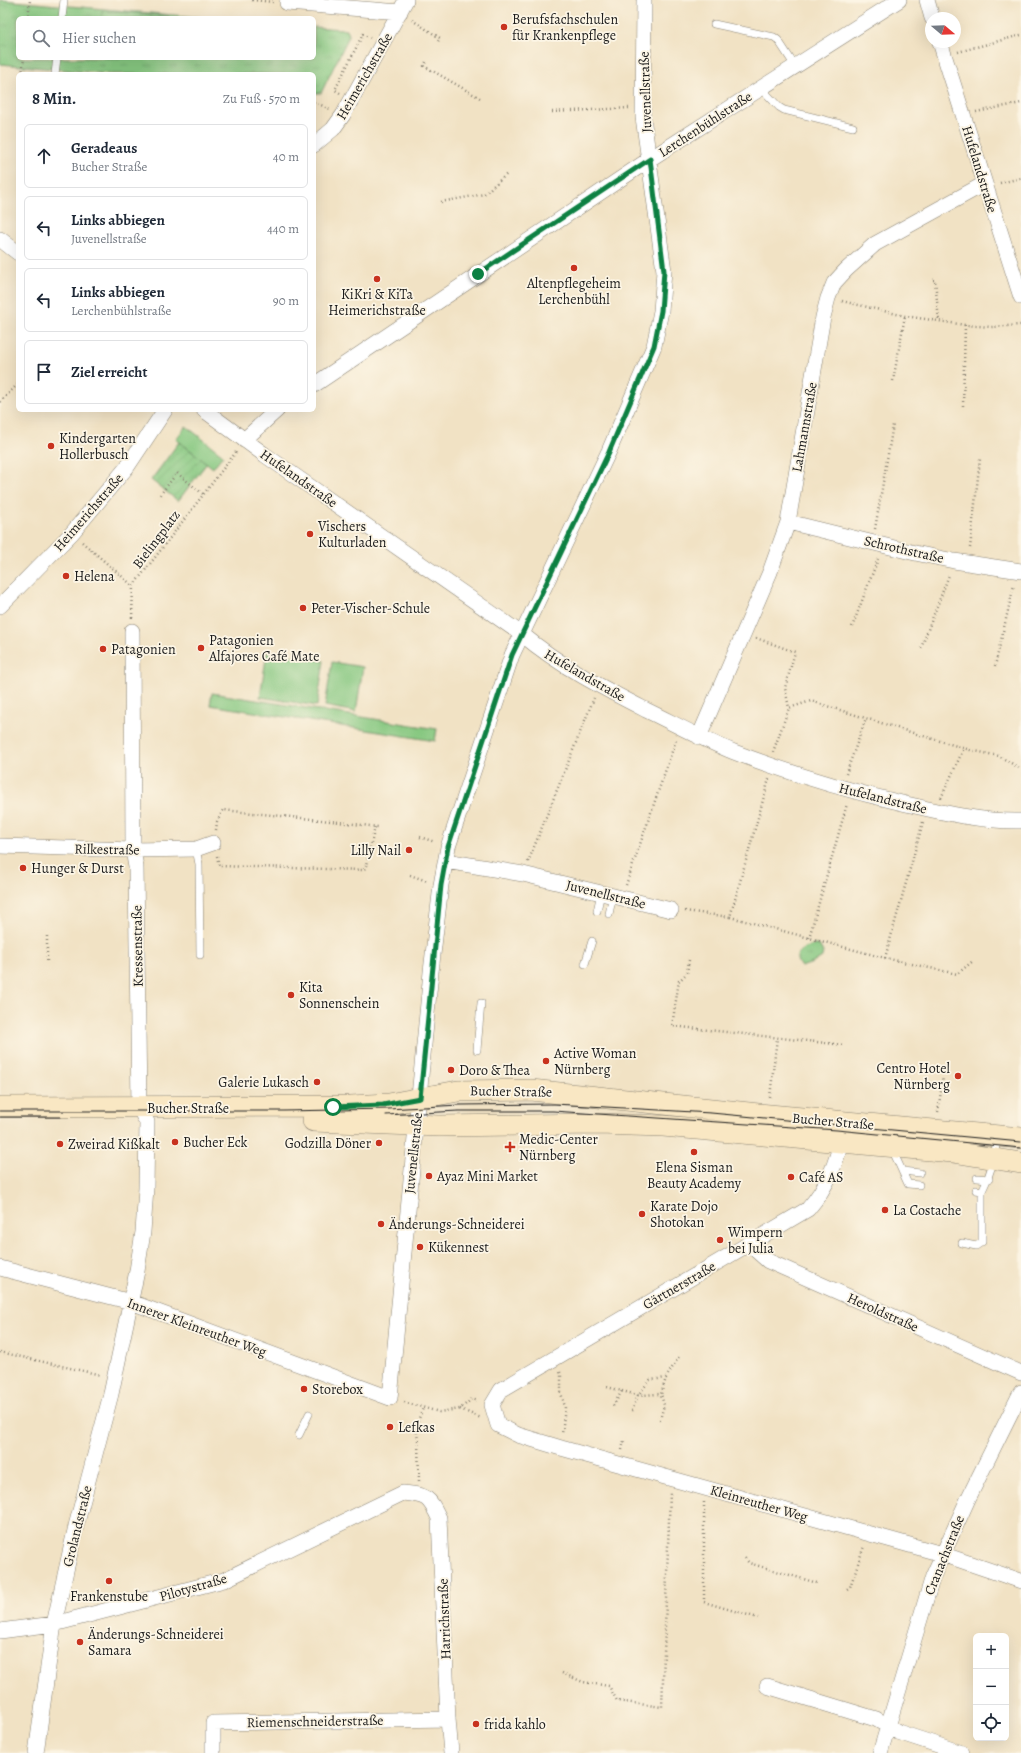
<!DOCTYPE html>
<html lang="de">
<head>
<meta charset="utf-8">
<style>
  :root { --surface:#fff; --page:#f6f6f7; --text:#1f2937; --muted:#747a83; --line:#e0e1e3 }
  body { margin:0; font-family:Alegreya,serif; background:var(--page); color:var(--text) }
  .controls { position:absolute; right:12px; bottom:12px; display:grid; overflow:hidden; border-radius:6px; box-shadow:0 4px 16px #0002 }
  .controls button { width:36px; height:36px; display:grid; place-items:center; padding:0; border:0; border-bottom:1px solid var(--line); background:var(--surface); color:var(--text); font:20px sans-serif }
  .compass { position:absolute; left:925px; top:12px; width:36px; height:36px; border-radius:50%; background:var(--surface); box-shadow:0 4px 16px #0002; rotate:109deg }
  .stop { position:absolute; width:12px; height:12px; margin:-9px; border:3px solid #0b8043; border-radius:50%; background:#fff }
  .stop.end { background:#0b8043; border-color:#fff; box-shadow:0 1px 4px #0008 }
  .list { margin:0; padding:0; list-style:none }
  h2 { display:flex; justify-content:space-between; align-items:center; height:52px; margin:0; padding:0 16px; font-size:17px }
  h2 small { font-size:13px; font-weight:400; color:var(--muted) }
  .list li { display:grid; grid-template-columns:26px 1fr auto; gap:12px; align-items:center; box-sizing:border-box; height:64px; margin:0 8px 8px; padding:0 8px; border:1px solid var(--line); border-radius:6px }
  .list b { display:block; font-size:15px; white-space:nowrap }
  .list p { margin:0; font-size:13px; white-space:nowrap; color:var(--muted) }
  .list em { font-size:13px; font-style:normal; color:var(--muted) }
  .icon { flex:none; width:22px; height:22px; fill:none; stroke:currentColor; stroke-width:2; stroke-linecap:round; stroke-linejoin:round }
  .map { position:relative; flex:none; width:1021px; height:1753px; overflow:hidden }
  .search { position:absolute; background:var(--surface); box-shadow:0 4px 16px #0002; left:16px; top:16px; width:300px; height:44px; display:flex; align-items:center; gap:10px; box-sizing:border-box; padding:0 14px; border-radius:6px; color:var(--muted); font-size:15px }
  .panel { position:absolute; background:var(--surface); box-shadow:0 4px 16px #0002; left:16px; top:72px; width:300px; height:340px; border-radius:6px }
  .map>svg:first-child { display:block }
  .grass { fill:url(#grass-tufts); stroke:#52724e }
  .garden { fill:url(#garden-furrows); stroke:#52724e }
  .pitch { fill:#87c881; stroke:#52724e }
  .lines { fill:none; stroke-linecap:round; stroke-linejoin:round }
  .lane-casing { stroke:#867f70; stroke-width:8 }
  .street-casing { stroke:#867f70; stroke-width:16 }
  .secondary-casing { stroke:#867f70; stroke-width:22 }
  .path { stroke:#867f70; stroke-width:2.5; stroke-dasharray:1 3; stroke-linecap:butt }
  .lane { stroke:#fff; stroke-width:7 }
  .street { stroke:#fff; stroke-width:15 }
  .secondary { stroke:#f9e7c3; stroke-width:21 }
  .tram { stroke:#1c1c1c; stroke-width:1 }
  .route { stroke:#0b8043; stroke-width:5 }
  .poi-dot { fill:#c8321e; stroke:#fcf5e5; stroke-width:1.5 }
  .labels { text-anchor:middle; stroke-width:3.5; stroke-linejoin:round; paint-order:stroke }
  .poi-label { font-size:14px; fill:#1c1c1c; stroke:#fcf5e5; text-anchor:start }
  .street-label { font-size:14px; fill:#1c1c1c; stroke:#fcf5e5 }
</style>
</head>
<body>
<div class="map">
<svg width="1021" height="1753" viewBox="0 0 1021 1753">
  <defs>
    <pattern id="grass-tufts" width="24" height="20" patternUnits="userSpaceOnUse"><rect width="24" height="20" fill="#87c881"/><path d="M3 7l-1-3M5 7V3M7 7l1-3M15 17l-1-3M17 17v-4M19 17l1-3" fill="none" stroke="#74ab6f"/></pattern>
    <pattern id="garden-furrows" width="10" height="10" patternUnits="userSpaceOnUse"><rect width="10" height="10" fill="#87c881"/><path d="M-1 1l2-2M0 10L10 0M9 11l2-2" fill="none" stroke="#74ab6f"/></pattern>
  </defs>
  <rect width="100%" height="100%" fill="#fcf5e5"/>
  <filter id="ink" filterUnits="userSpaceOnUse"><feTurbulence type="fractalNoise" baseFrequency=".025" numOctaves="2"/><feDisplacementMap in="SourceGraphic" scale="8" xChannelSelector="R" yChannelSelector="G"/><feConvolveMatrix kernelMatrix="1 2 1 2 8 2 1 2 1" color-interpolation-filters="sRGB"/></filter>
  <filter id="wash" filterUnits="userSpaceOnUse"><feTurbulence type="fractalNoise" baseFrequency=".012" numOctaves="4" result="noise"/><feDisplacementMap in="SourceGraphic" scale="16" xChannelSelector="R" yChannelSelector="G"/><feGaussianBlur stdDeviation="0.9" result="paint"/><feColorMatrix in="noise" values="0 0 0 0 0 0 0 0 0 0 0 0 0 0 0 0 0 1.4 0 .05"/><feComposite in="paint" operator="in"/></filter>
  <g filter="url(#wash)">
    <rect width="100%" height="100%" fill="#f1e2c4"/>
    <!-- grass -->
    <path class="grass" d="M0 0 209 18H18V58H314V27L342 29 348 31 349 36 321 93H314V74H109L0 64Z
      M814 945H819L823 952 822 957 813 963 801 967C791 955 801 948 814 945Z"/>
    <!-- garden -->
    <path class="garden" d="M179 442 207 463 178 501 151 480Z"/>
    <!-- pitch -->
    <path class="pitch" d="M102 11 169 16 168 18H102Z
      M186 426 223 455 213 468 176 439Z
      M267 652 324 661 317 706 260 697Z
      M332 662 363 667 356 712 325 706Z
      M212 693 437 729 435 741 210 705Z"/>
  </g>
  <g filter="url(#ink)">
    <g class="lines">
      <defs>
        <path id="lane" d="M62 18 64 0
          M714 24 774 37 778 40 795 66
          M55 74 57 58
          M761 88 779 107 784 110 853 127
          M196 849 199 864 200 955
          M597 911 601 893
          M609 914 613 895
          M585 964 592 941
          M477 1050 481 1003
          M892 1149 908 1184 919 1185
          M902 1171 920 1173
          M977 1178 989 1179
          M976 1190 982 1191C991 1174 995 1157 997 1138
          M962 1243 976 1246 982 1242V1191
          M299 1435 309 1414"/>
        <path id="street" d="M927 0 932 18
          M287 3 400 12
          M940 42 1021 297
          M314 145 333 129 343 115 406 0
          M0 239 18 253
          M314 385 650 159 899 0
          M204 410 265 455 523 635C560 666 603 688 646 710 675 724 704 740 734 752 789 773 845 790 902 803 941 812 981 822 1021 821
          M244 440 277 410
          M788 522 915 553 954 561 1021 571
          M0 606 72 533 127 467 165 410
          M699 737 770 572 788 522 823 317 828 298 834 283 846 270 875 244 984 184
          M0 846 133 850 196 849 213 843
          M446 861 523 874 671 910
          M843 1133C837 1162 828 1186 808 1209L501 1390 492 1405 498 1425 518 1435 561 1448 942 1554 1021 1581
          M749 1244 768 1261 1021 1373
          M0 1268 131 1302 390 1398 431 972 441 885 448 847 512 655 609 451 654 346 661 311 664 271 643 117 644 0
          M0 1631 54 1624 224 1580 403 1493C427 1495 429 1497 439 1518L448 1719 451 1753
          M767 1686 876 1719 898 1732 962 1753
          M36 1753 54 1624 76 1526 111 1394 137 1271 143 1232 146 1188 147 1122 139 1108 136 867 133 850 132 631
          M213 1753V1723L448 1719
          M880 1753 933 1576 968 1499 1021 1392"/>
        <path id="secondary" d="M0 1107 351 1106 389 1104 458 1091 531 1090 769 1115 1021 1138
          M313 1121 439 1126 598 1124 663 1126 953 1152 1021 1163"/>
      </defs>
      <!-- lane casing -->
      <use href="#lane" class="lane-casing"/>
      <!-- street casing -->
      <use href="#street" class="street-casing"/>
      <!-- secondary casing -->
      <use href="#secondary" class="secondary-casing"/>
      <!-- path -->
      <path class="path" d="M252 0 274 2
        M28 18 30 0
        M412 20 440 38 437 43
        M958 52 1021 35
        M426 62 424 66 480 98
        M22 74 24 58
        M340 93 335 90 363 34 370 38
        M314 102 330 109
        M552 112 629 108
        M976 112 1021 103
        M1000 183 1021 178
        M441 202 484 194 507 174
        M933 280H935L939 321
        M842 301 905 316 965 325 991 327 1021 325
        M893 381 905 316
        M0 402 18 384
        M963 406 965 325
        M160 495 177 473 203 494
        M875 529 893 425
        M82 542 133 586
        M970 548 980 459
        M133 586 236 452
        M132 618 133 586
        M852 627 878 559
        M756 638 795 652 785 688 789 708
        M921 648 949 575
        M995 666 1014 585
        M773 752 789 708 811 701 910 732 970 750 999 756 1021 769
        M846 774 866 718
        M941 798 964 748
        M216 830 217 822 223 810 331 821 378 827
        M420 837 435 842
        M217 856 219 866 364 870 366 865
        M528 862 594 698
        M368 866 366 865 375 827
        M410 875 427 881
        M626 885 676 740
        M685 911 730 917 769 779
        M730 917 885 958 957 974 973 961
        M809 938 847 804
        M885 958 923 822
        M689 960 687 973 679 981 672 1026 844 1045
        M47 961V935
        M770 1097 777 1038
        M938 1112 943 1077
        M0 1352 101 1375
        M560 1372 561 1374V1393L565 1407 562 1434
        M607 1387 622 1391 613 1406
        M622 1391 638 1395 661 1394 666 1378
        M404 1402 439 1412 460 1409 472 1399 478 1401
        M460 1409 481 1418
        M632 1411 638 1395 650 1380 666 1378 680 1355
        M660 1420 664 1405 661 1394
        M622 1450 624 1441
        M419 1481 418 1440 416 1426 423 1408
        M704 1502V1602L758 1618
        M745 1558 749 1563 817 1583
        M847 1589 850 1587 864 1546
        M562 1673 583 1682 609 1686 617 1701 662 1707 670 1493"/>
      <!-- lane -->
      <use href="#lane" class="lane"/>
      <!-- street -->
      <use href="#street" class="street"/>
      <!-- secondary -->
      <use href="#secondary" class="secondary"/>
      <!-- tram -->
      <path class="tram" d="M0 1111H284L388 1109 459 1105 554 1104 711 1113 1021 1142
        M386 1115 458 1111H553L837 1130 1021 1148
        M0 1117H60"/>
    </g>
  </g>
  <g class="lines" filter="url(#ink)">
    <!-- route -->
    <path class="route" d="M333 1107 383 1105 420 1098 441 885 448 847 512 655 609 452 654 346 661 311 664 271 650 159 478 274"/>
  </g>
  <!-- markers -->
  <g class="poi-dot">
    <circle cx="504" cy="27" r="4"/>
    <circle cx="574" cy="268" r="4"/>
    <circle cx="377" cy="279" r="4"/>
    <circle cx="51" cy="446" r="4"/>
    <circle cx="310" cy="534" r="4"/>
    <circle cx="66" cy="576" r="4"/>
    <circle cx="303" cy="608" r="4"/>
    <circle cx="201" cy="648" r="4"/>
    <circle cx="103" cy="649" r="4"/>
    <circle cx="409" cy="850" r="4"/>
    <circle cx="23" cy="868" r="4"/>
    <circle cx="291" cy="995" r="4"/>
    <circle cx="546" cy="1061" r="4"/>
    <circle cx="451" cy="1070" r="4"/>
    <circle cx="958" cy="1076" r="4"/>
    <circle cx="317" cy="1082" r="4"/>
    <circle cx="175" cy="1142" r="4"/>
    <circle cx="379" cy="1143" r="4"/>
    <circle cx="60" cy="1144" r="4"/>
    <path d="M508 1141h4v4h4v4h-4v4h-4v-4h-4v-4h4z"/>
    <circle cx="694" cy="1152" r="4"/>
    <circle cx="429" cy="1176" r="4"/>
    <circle cx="791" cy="1177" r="4"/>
    <circle cx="885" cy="1210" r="4"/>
    <circle cx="642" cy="1214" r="4"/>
    <circle cx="381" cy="1224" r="4"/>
    <circle cx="720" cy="1240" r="4"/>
    <circle cx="420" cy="1247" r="4"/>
    <circle cx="304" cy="1389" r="4"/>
    <circle cx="390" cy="1427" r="4"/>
    <circle cx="109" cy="1581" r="4"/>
    <circle cx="80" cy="1642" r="4"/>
    <circle cx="476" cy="1724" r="4"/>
  </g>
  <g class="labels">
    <!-- poi labels -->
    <g class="poi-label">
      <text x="512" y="24">Berufsfachschulen<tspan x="512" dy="16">für Krankenpflege</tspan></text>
      <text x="574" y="288" text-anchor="middle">Altenpflegeheim<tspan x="574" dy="16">Lerchenbühl</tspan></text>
      <text x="377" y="299" text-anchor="middle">KiKri &amp; KiTa<tspan x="377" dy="16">Heimerichstraße</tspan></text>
      <text x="59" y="443">Kindergarten<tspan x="59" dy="16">Hollerbusch</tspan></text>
      <text x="318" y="531">Vischers<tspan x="318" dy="16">Kulturladen</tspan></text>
      <text x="74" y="581">Helena</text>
      <text x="311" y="613">Peter-Vischer-Schule</text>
      <text x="209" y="645">Patagonien<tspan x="209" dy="16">Alfajores Café Mate</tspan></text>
      <text x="111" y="654">Patagonien</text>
      <text x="401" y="855" text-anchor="end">Lilly Nail</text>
      <text x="31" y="873">Hunger &amp; Durst</text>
      <text x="299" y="992">Kita<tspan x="299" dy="16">Sonnenschein</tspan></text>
      <text x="554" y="1058">Active Woman<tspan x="554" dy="16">Nürnberg</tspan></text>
      <text x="950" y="1073" text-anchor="end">Centro Hotel<tspan x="950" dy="16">Nürnberg</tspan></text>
      <text x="459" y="1075">Doro &amp; Thea</text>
      <text x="309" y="1087" text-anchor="end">Galerie Lukasch</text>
      <text x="519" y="1144">Medic-Center<tspan x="519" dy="16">Nürnberg</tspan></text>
      <text x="183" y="1147">Bucher Eck</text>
      <text x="371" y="1148" text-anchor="end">Godzilla Döner</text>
      <text x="68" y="1149">Zweirad Kißkalt</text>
      <text x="694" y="1172" text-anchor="middle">Elena Sisman<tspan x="694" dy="16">Beauty Academy</tspan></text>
      <text x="437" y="1181">Ayaz Mini Market</text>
      <text x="799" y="1182">Café AS</text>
      <text x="650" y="1211">Karate Dojo<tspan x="650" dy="16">Shotokan</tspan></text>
      <text x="893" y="1215">La Costache</text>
      <text x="389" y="1229">Änderungs-Schneiderei</text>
      <text x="728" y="1237">Wimpern<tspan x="728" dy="16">bei Julia</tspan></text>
      <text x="428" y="1252">Kükennest</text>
      <text x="312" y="1394">Storebox</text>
      <text x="398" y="1432">Lefkas</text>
      <text x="109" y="1601" text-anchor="middle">Frankenstube</text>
      <text x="88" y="1639">Änderungs-Schneiderei<tspan x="88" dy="16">Samara</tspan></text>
      <text x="484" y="1729">frida kahlo</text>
    </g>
    <!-- street labels -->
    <g class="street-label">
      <text transform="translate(364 76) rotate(-60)" y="5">Heimerichstraße</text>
      <text transform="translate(645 92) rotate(-92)" y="5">Juvenellstraße</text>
      <text transform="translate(705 124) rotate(-33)" y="5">Lerchenbühlstraße</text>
      <text transform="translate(980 169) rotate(73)" y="5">Hufelandstraße</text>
      <text transform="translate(804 427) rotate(-80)" y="5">Lahmannstraße</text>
      <text transform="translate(299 478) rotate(35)" y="5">Hufelandstraße</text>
      <text transform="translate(88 512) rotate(-49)" y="5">Heimerichstraße</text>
      <text transform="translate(156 539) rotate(-53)" y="5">Bielingplatz</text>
      <text transform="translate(904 549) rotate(13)" y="5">Schrothstraße</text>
      <text transform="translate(585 675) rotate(30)" y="5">Hufelandstraße</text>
      <text transform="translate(883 798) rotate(14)" y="5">Hufelandstraße</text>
      <text transform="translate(107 849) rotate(1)" y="5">Rilkestraße</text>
      <text transform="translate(606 894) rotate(14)" y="5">Juvenellstraße</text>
      <text transform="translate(137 946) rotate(-91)" y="5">Kressenstraße</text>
      <text transform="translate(511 1091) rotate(1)" y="5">Bucher Straße</text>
      <text x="188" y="1113">Bucher Straße</text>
      <text transform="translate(833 1121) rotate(5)" y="5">Bucher Straße</text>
      <text transform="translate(413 1153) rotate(-84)" y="5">Juvenellstraße</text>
      <text transform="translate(679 1285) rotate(-30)" y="5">Gärtnerstraße</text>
      <text transform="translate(883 1312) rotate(24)" y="5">Heroldstraße</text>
      <text transform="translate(197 1327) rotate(20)" y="5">Innerer Kleinreuther Weg</text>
      <text transform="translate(759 1503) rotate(16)" y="5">Kleinreuther Weg</text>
      <text transform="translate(77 1526) rotate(-76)" y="5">Grolandstraße</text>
      <text transform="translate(944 1555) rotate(-68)" y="5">Cranachstraße</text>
      <text transform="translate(193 1587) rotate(-16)" y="5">Pilotystraße</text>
      <text transform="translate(444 1619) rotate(-92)" y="5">Harrichstraße</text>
      <text transform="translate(315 1721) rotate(-1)" y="5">Riemenschneiderstraße</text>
    </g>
  </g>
</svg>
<div class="controls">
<button>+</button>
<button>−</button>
<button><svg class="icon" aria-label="locate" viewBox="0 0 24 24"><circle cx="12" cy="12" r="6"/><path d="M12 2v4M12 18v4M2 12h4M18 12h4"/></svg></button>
</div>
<svg class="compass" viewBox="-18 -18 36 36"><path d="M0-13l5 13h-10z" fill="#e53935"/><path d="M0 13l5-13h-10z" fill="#747a83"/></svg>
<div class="stop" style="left:333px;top:1107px"></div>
<div class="stop end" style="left:478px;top:274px"></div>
<div class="search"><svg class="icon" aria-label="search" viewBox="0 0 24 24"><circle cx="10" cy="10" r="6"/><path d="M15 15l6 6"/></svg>Hier suchen</div>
<section class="panel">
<h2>8 Min.<small>Zu Fuß · 570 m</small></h2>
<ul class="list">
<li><svg class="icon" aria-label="ahead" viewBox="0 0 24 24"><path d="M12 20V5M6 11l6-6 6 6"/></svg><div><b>Geradeaus</b><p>Bucher Straße</p></div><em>40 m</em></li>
<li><svg class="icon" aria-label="left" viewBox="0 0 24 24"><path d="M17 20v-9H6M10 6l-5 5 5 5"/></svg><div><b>Links abbiegen</b><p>Juvenellstraße</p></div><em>440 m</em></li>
<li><svg class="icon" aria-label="left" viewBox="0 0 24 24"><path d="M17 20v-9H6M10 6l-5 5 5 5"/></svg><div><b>Links abbiegen</b><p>Lerchenbühlstraße</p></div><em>90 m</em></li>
<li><svg class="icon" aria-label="arrive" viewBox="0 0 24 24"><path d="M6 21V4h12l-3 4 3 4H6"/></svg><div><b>Ziel erreicht</b></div></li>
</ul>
</section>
</div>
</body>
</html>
